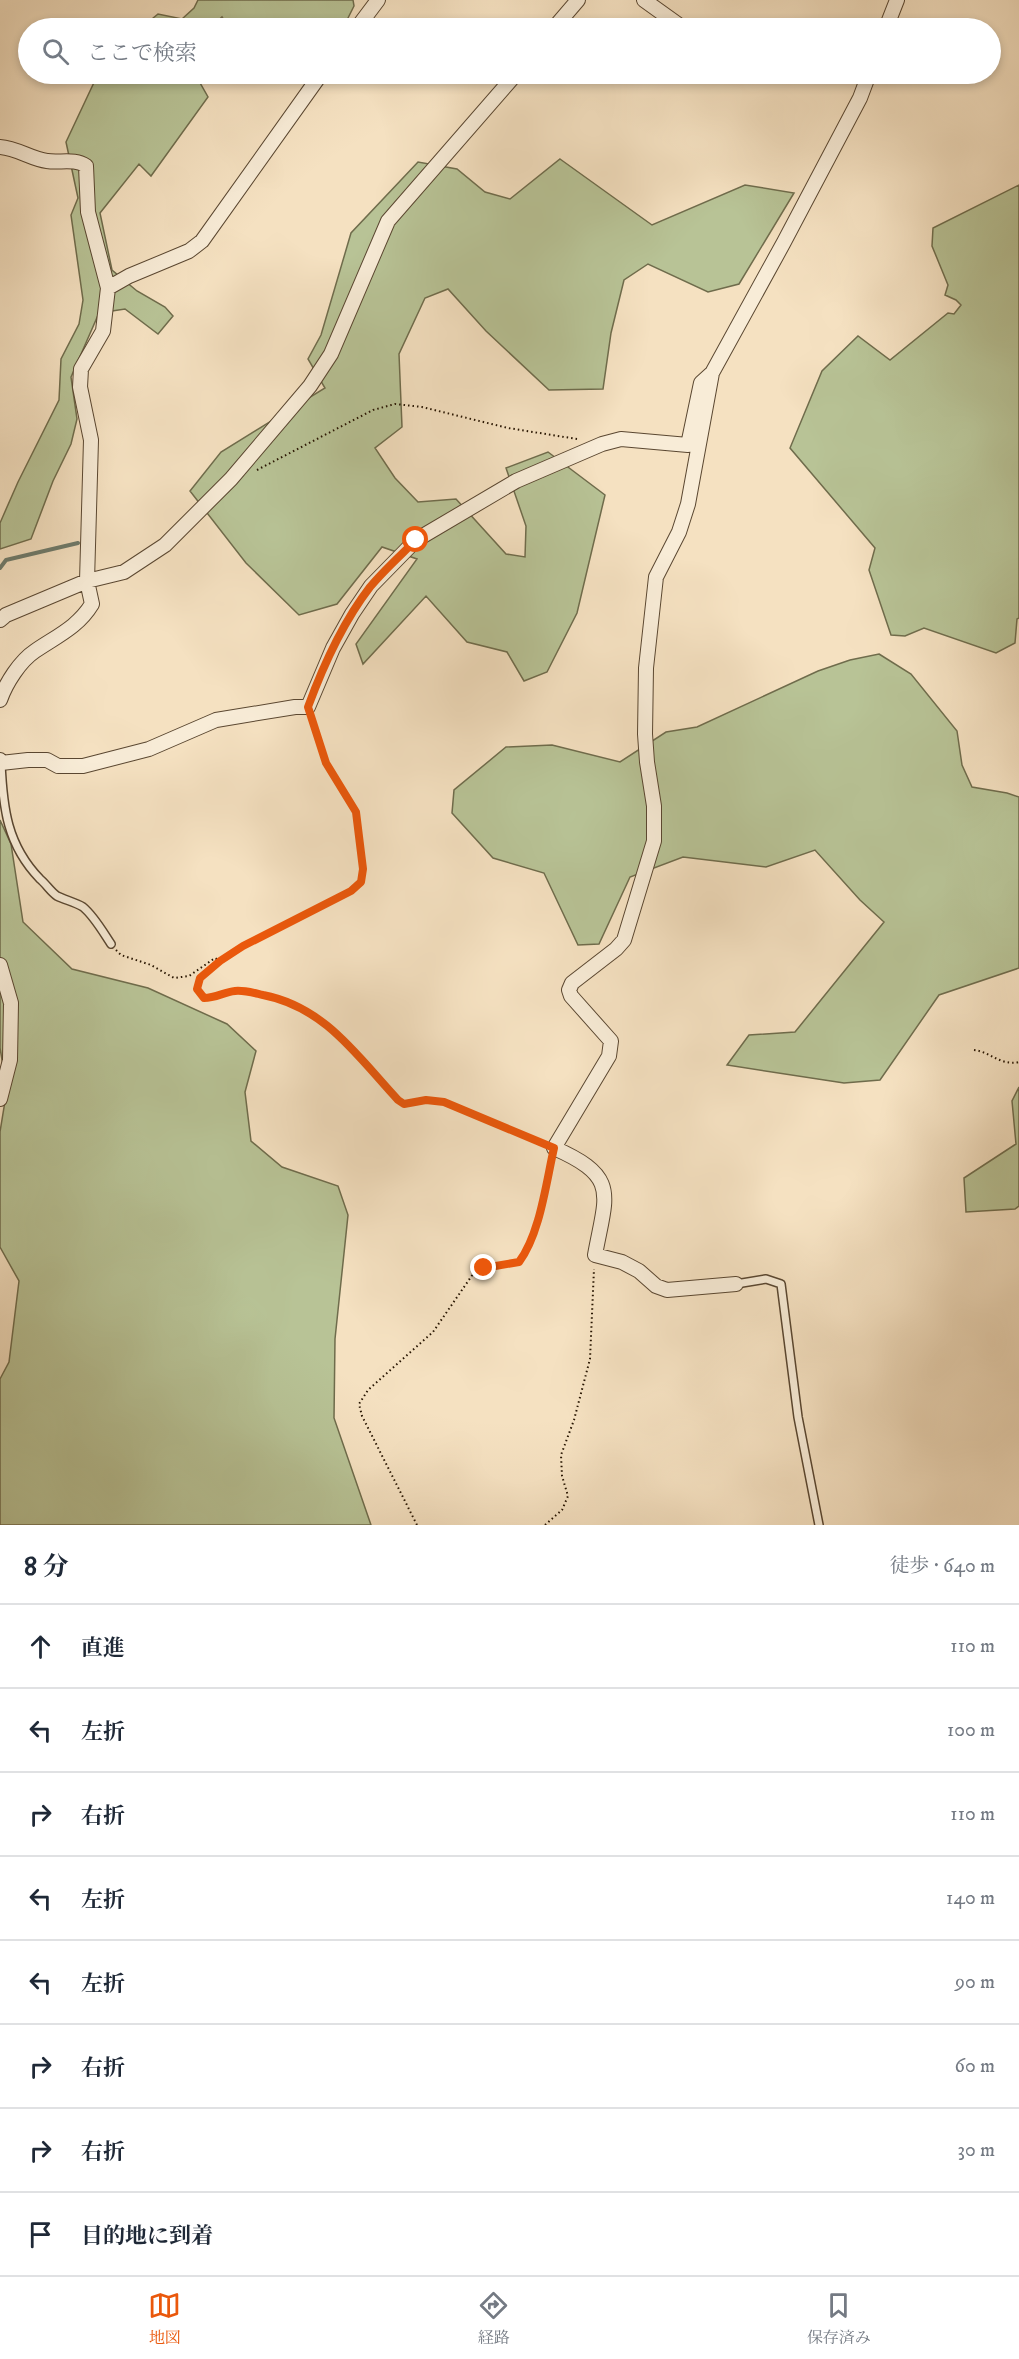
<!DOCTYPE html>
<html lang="ja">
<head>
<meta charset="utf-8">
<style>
  :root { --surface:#fff; --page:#f6f6f7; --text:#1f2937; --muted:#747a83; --line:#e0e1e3; --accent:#ea580c }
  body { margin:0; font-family:"IM FELL DW Pica","Noto Serif JP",serif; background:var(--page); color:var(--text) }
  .stop { position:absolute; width:18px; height:18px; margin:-14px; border:4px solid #ea580c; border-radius:50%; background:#fff }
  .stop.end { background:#ea580c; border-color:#fff; box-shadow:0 2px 6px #0008 }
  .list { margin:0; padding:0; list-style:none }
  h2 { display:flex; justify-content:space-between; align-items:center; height:78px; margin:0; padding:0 24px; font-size:26px }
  h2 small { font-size:20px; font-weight:400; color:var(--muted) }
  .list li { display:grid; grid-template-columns:39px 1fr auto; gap:18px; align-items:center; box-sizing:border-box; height:84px; padding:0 24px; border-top:2px solid var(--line) }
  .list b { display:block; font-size:22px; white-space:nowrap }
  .list em { font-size:20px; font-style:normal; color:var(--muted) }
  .icon { flex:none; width:33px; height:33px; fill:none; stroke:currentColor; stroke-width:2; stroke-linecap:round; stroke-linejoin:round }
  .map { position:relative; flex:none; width:1019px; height:1525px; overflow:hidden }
  .search { position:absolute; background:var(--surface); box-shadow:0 3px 9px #0003; left:18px; right:18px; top:18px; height:66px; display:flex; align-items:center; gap:15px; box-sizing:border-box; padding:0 21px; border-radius:33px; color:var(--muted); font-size:22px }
  .sheet { height:750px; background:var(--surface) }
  nav { display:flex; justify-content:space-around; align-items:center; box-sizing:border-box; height:84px; border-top:2px solid var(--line); background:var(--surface); font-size:16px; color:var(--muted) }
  nav a { display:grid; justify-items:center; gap:3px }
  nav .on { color:var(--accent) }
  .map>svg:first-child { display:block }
  .green { fill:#b8c396; stroke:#6f6c4c; stroke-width:1.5 }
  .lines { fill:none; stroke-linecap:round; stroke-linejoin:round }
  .stream { stroke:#6d7a6b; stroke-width:4 }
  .service-casing { stroke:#5a4731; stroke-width:10 }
  .minor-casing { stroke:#5a4731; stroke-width:16 }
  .path { stroke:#261401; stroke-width:2; stroke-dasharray:1.5 3; stroke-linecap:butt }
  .service { stroke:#f8ecd7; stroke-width:7 }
  .minor { stroke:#f8ecd7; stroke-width:14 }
  .route { stroke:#ea580c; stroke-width:8 }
</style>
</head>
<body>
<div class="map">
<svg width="1019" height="1525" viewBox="0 0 1019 1525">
  <rect width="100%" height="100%" fill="#f5e1c1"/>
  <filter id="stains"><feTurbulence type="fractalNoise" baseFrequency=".00333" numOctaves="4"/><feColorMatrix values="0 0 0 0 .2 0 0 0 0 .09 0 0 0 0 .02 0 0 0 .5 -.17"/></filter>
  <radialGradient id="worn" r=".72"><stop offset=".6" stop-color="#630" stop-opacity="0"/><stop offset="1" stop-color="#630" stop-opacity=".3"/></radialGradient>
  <!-- green -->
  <path class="green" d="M198 0H353L354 6 343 28H229L222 17 210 28H141L158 14 182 19 194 8Z
    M98 74H195L208 97 151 176 139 164 100 213 112 270 137 291 165 307 173 316 158 334 125 309 99 313 71 377 77 419 71 444 53 481 31 539 0 549V523L18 482 59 400 61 359 79 324 83 300 71 215 78 198 66 142Z
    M560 159 652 225 745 185 794 193 739 284 708 292 648 264 624 280 611 333 603 389 549 390 486 331 448 289 425 298 399 354 402 427 375 448 395 478 418 502 456 499 506 554 525 557 526 526 506 468 548 452 605 495 577 613 547 672 524 681 507 652 467 642 426 596 363 664 356 644 417 559 382 547 337 604 299 615 246 563 190 491 221 452 325 388 308 359 321 335 351 233 418 162 457 169 485 192 510 199Z
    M1019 185V618L1017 619 1015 643 996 653 924 628 905 636 891 635 869 570 875 548 790 448 822 371 858 336 890 360 948 313 954 314 961 305 956 300 945 295 948 285 932 246 933 228Z
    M879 654 911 674 957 731 962 765 972 787 1007 793 1019 797V968L939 995 880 1080 844 1083 727 1065 749 1035 795 1032 884 922 860 900 815 850 766 867 683 857 630 877 599 944 578 945 544 873 493 858 452 813 454 790 506 747 552 745 620 762 666 732 697 727 818 671 850 660Z
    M0 820 11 844 23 922 72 969 148 988 227 1024 256 1051 245 1092 251 1141 282 1167 338 1186 348 1215 335 1339 334 1418 371 1525H0V1379L9 1362 19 1281 0 1247V1132L7 1089 0 1048Z
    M1019 1087V1206L1015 1209 966 1212 964 1178 1016 1144 1012 1101Z"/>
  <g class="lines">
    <!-- stream -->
    <path class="stream" d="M0 568 6 560 78 543"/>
    <defs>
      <path id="service" d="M1 763C3 808 7 845 40 879 46 884 51 892 57 896 65 900 75 902 83 907 94 916 103 932 111 944
        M736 1284 766 1279 781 1284 798 1417 819 1525"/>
      <path id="minor" d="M644 0 683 28
        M357 28 378 0
        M554 28 578 0
        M886 28 897 0
        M0 147C17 148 31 159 47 161 60 163 75 158 86 166L88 212 108 288 103 331 81 369 80 387 91 440 87 581 92 604C78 627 57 636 35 651 20 661 6 683 0 700
        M108 288 129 276 189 251 202 241 321 74
        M712 373 688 504 679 532 656 577 646 668 645 734 647 762 654 806V841L624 940 616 949 572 983 569 990 571 996 611 1041 609 1056 554 1148C620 1177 606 1194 595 1255L622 1262 639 1271 656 1286 667 1290 736 1284
        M0 620 6 615 87 581 124 572 165 545 231 479 310 386 331 354 388 221 516 74
        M0 760 1 763 28 760H47L58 766H83L149 749 216 720 295 707H308L333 648 352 614 371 586 416 540 516 481 602 444 621 439 688 445 701 383 712 373 784 242 860 98 869 74
        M0 965 11 1003 10 1060 0 1099"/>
    </defs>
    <!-- service casing -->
    <use href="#service" class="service-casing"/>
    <!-- minor casing -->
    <use href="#minor" class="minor-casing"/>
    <!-- path -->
    <path class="path" d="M257 470 373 410 395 404 422 407 508 428 577 439
      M311 719 326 763 356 812 363 869 361 882 351 891 243 946 220 961 200 978 197 989 204 998C216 998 224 992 235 991 244 990 254 993 263 995 325 1007 357 1056 397 1100L404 1103 426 1100 443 1102 541 1143
      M116 950 121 955 151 965 174 978 189 976 215 958 220 961
      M974 1050C991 1052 1000 1066 1019 1062
      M417 1525 362 1416 359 1404 368 1390 433 1332 473 1274 484 1268 519 1262C540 1235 543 1193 551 1160
      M545 1525 562 1510 568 1496 562 1476 561 1455 574 1420 590 1359 594 1269"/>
    <!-- service -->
    <use href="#service" class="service"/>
    <!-- minor -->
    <use href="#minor" class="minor"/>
  </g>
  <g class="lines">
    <!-- route -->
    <path class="route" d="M416 540C401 555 384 570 370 587 343 622 323 666 308 707L326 763 356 812 363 869 361 882 351 891 243 946 220 961 200 978 197 989 204 998C216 998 224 992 235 991 244 990 254 993 263 995 325 1007 357 1056 398 1100L404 1104 426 1100 444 1102 554 1148C546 1183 540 1234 519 1262L484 1268"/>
  </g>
  <rect width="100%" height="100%" filter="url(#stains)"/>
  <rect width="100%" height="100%" fill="url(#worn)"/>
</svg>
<div class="stop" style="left:416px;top:540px"></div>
<div class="stop end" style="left:484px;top:1268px"></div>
<div class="search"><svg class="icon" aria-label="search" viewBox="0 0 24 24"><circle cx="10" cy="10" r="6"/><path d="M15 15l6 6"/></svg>ここで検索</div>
</div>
<section class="sheet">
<h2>8 分<small>徒歩 · 640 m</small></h2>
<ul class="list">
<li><svg class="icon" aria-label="ahead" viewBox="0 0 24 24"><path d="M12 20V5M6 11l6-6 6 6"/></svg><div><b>直進</b></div><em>110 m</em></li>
<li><svg class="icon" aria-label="left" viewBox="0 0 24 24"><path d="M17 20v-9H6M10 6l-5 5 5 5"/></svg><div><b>左折</b></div><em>100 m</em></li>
<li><svg class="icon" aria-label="right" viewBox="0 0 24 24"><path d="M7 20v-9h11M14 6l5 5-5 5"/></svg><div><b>右折</b></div><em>110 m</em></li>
<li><svg class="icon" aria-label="left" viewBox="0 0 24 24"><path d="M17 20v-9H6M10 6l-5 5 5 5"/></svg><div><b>左折</b></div><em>140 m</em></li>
<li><svg class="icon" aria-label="left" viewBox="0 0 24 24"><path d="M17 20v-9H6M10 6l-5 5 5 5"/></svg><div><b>左折</b></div><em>90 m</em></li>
<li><svg class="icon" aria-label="right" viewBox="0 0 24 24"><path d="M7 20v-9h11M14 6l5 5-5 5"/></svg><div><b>右折</b></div><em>60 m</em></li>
<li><svg class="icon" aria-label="right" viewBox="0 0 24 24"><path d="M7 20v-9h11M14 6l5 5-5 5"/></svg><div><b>右折</b></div><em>30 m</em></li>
<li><svg class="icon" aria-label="arrive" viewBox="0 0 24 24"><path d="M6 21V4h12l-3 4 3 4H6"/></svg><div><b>目的地に到着</b></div></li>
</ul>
</section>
<nav>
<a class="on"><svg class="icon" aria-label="map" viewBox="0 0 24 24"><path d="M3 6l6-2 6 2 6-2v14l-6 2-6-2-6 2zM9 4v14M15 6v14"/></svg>地図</a>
<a><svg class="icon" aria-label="directions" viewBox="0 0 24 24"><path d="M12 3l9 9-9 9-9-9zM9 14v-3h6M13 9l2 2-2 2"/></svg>経路</a>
<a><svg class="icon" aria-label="saved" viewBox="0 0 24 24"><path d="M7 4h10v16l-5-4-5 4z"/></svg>保存済み</a>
</nav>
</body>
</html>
